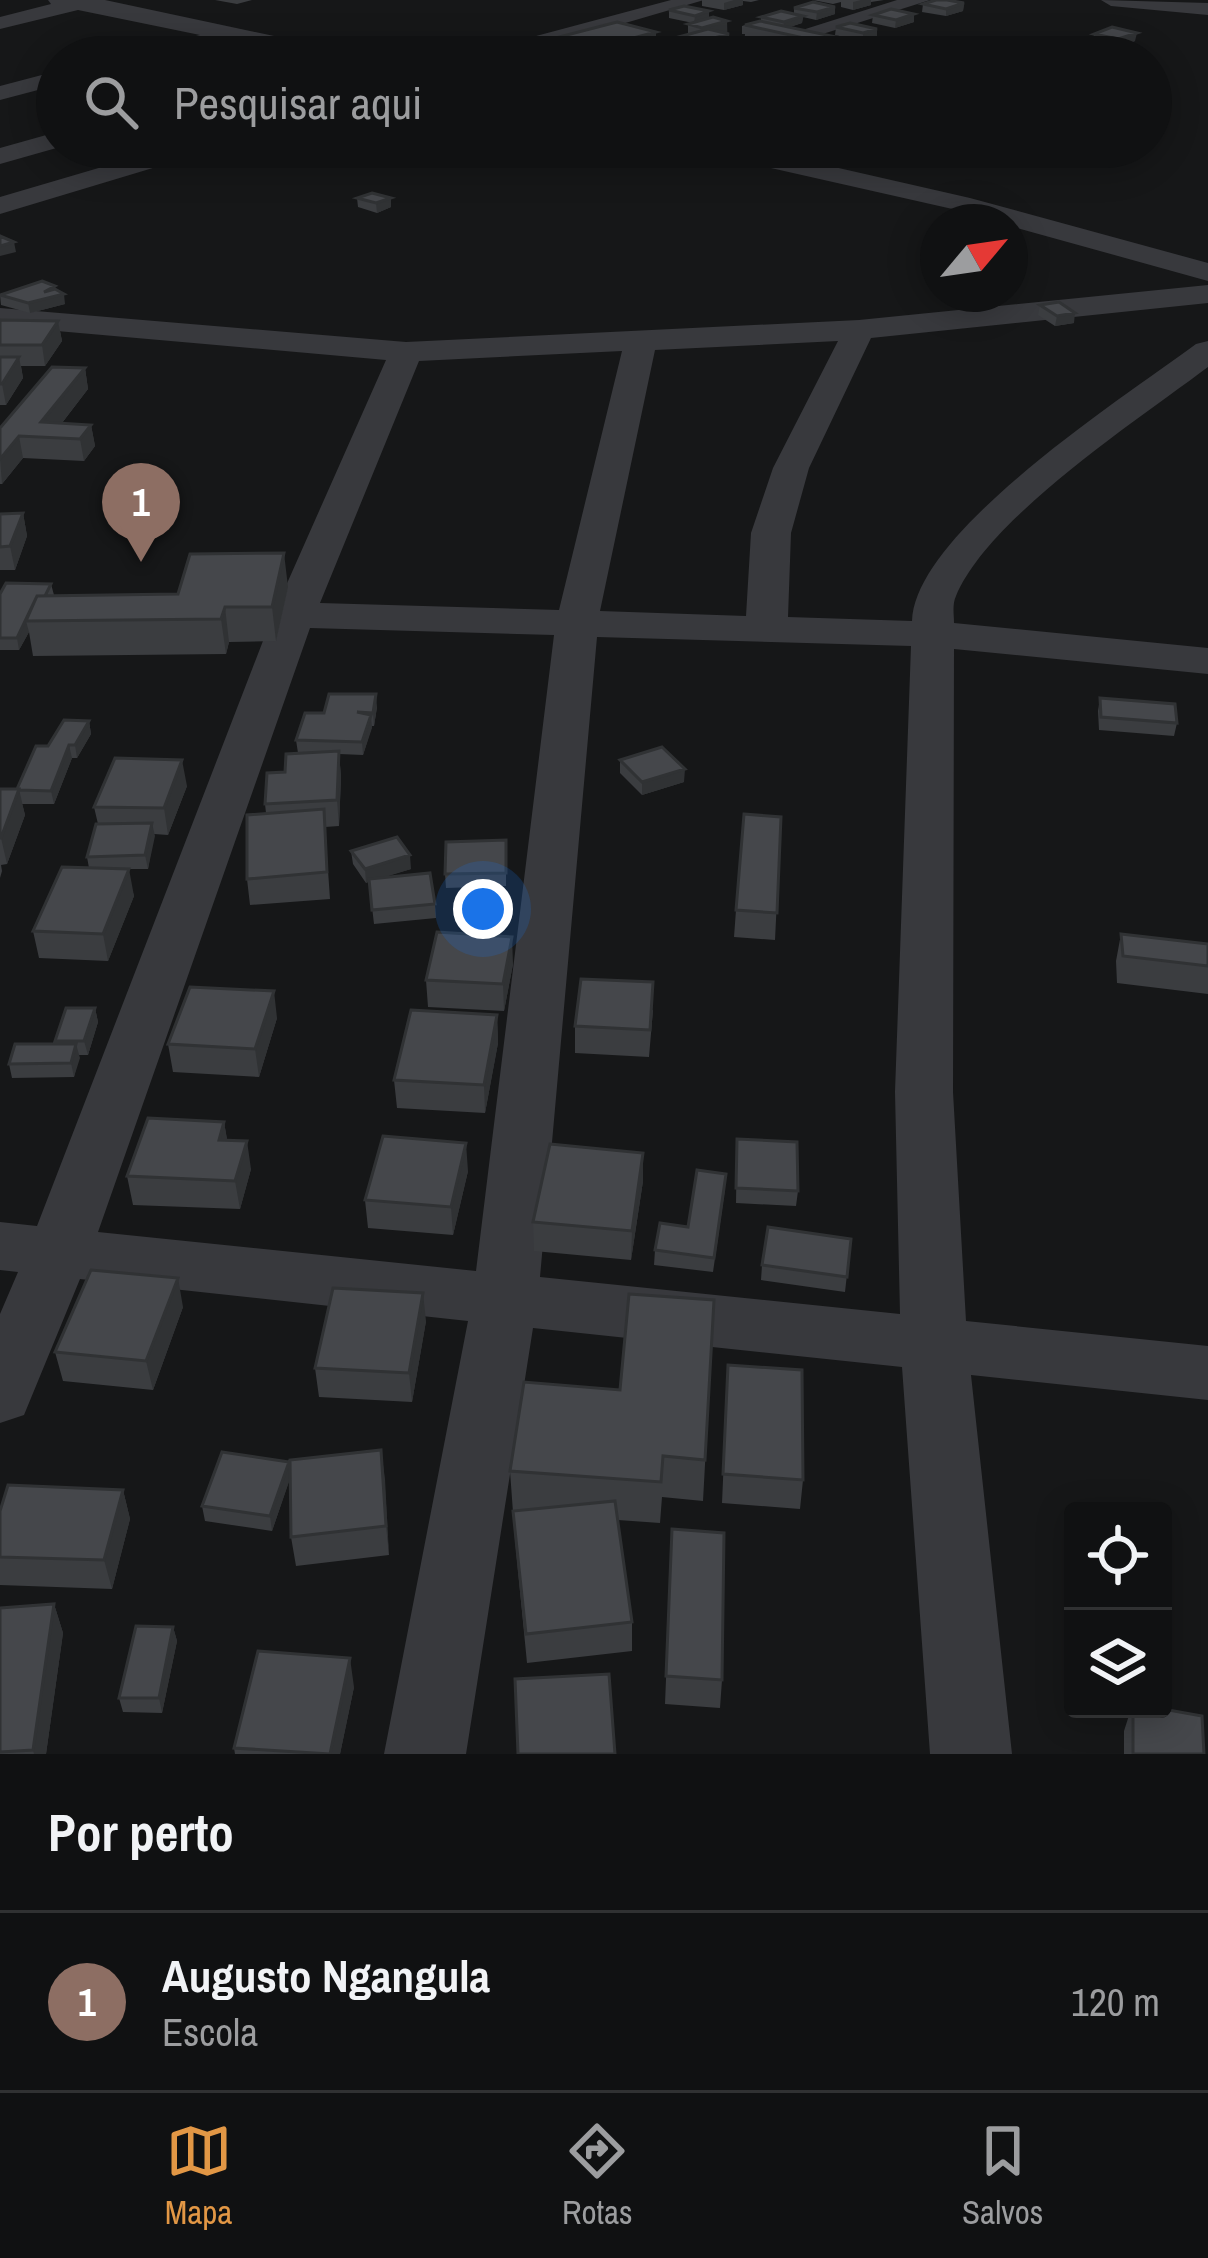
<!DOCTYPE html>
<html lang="pt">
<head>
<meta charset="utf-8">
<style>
  :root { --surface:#101112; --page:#191a1b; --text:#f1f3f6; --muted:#9c9d9f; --line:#303132; --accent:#e29745 }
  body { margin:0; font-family:"Archivo Narrow",sans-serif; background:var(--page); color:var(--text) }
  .controls { position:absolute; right:36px; bottom:36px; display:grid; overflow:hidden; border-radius:12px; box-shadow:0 6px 30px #0003 }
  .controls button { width:108px; height:108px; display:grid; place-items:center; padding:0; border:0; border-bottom:3px solid var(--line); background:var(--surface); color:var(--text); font:60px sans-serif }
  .compass { position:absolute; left:920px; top:204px; width:108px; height:108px; border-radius:50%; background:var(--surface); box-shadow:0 6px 30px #0003; rotate:61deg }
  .you { position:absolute; left:483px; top:909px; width:42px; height:42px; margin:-30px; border:9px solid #fff; border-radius:50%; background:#1a73e8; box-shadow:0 0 0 18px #1a73e833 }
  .badge { display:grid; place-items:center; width:78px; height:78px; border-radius:50%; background:var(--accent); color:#fff; font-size:39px; font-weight:700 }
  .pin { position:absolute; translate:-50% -99px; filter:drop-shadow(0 3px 6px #0008) }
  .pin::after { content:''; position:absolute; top:63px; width:42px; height:36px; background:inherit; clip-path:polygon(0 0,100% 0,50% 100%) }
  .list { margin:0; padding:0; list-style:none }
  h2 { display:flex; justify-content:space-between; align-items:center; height:156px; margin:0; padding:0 48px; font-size:51px }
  h2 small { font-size:39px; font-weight:400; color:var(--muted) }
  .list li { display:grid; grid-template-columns:78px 1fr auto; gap:36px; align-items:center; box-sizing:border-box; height:180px; padding:0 48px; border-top:3px solid var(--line) }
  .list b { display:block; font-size:45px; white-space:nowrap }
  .list p { margin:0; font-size:39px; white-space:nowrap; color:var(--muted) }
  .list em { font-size:39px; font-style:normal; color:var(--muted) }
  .icon { flex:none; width:66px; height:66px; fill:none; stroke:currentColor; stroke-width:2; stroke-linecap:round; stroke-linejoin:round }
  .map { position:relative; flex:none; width:1208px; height:1754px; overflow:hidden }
  .search { position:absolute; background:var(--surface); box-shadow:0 6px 30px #0003; left:36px; right:36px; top:36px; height:132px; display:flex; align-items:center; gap:30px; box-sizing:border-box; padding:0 42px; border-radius:66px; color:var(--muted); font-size:45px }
  .sheet { height:336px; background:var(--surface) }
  nav { display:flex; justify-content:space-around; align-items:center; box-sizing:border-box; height:168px; border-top:3px solid var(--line); background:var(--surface); font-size:33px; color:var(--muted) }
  nav a { display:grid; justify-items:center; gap:6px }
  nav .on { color:var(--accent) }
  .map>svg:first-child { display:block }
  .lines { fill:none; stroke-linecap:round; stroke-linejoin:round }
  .minor { fill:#38393d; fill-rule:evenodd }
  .wall { fill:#3b3d40 }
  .shaded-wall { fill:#303234 }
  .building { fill:#45474b; stroke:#303234; stroke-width:3 }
</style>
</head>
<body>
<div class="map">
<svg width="1208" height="1754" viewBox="0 0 1208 1754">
  <rect width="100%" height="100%" fill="#161718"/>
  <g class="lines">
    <!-- minor -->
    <path class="minor" d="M48 0H105L340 50 351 57H307L224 40 166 57H128L131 52 200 35 78 10 0 29V17L51 4Z
      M671 0H704L509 57H473L476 52Z
      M897 0H930L788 45 777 38Z
      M1101 0 1208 3V15L1111 6Z
      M57 71V85L0 100V86Z
      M57 132 60 147 0 164V148Z
      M170 147H210L206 152 0 214V197Z
      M700 147H747L970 198 1208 263V281L1010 226V222L713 155Z
      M1208 285V303L871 338 809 468 791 533 788 617 912 621C915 531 1126 396 1196 344L1208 341V367C1139 419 989 517 956 596 952 604 954 615 954 623L1208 648V674L954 649 953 1092 966 1321 1208 1346V1400L971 1375 1012 1754H930L902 1367 533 1328 466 1754H384L468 1321 80 1279 24 1415 0 1423V1314L18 1272 0 1270V1222L37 1226 273 615 386 360 0 326V308L406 342 859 320ZM838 341 773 468 751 533 746 616 600 611 655 350ZM622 351 559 610 320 603 419 361ZM310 628 554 635 476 1271 98 1232ZM597 637 911 646 895 1092 900 1314 540 1277Z"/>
  </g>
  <!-- wall -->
  <path class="wall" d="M215 0H252L237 4Z
    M702 0H759L751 2 743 1V5L724 10 702 6Z
    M813 0H884L871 2V5L853 10 841 7V2L833 4Z
    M964 3 963 11 946 16 922 12 923 4Z
    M835 7V14L816 20 803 17 802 23 790 27 870 44 790 57 744 46 745 34H742V26L761 20V17L794 14V8Z
    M669 10 709 19 729 34 728 49 701 57H528V45L656 43 688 35V24L693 23 669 18Z
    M914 14V22L895 28 872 23 873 15Z
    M836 27 877 36 863 41 835 35Z
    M1094 34 1135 41 1117 47 1093 41Z
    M357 198H391V207L377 213 358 207Z
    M56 289 65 304 30 313 1 305 0 295Z
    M1040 305 1074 323 1055 326 1038 315Z
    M0 320 58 321 62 341 45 366H21L23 378 6 405H0Z
    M85 368 88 389 62 423 91 425 95 446 84 461 23 458 2 484H0V428Z
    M23 513 27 536 15 570H0V514Z
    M51 584 54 595 178 594 288 587 276 641 229 642 226 654 33 656 29 632 19 650H0V594Z
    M1100 698 1177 723 1174 736 1099 730 1098 711Z
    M377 707 374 726H372L363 755 339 754 341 777 339 826 325 827 330 899 250 905 247 879 266 813 265 804 298 753 296 740 324 713Z
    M89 721 91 734 77 758H72L54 804H22L25 815 7 864 1 865 2 871 0 878V789H17L48 746Z
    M620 760 684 782 642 795 620 773Z
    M187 786 168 835 154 834 148 869H126L134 896 108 961 39 958 33 931 89 868 87 857 98 824 94 807Z
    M781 817 775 940 734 937 736 910Z
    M506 840V886L446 888 445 874Z
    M351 851 411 869 383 877 435 904 436 918 374 924 369 881 366 883 353 864Z
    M1121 934 1208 944V994L1117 983 1116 961Z
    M513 964 504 1011 428 1007 426 980Z
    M95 1008 98 1022 88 1055H79L74 1077 12 1078 9 1064 55 1044V1041Z
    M653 1010 649 1057 575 1053V1026Z
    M497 1015 498 1043 485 1113 397 1108 394 1080Z
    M277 1018 259 1077 173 1072 168 1044Z
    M224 1122 227 1140 251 1169 240 1209 133 1205 127 1176Z
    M737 1139 798 1191 796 1206 736 1203Z
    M468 1171 453 1235 368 1228 365 1200Z
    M643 1181 631 1260 534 1251 533 1222Z
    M725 1189 713 1272 654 1265 655 1250 688 1227Z
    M851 1239 845 1292 761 1280 762 1265Z
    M714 1300 703 1501 662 1497 660 1523 618 1520 632 1622V1651L527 1663 515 1540 510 1471 620 1390Z
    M183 1307 153 1390 63 1381 55 1352Z
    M426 1321 412 1402 319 1397 315 1368Z
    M728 1365 803 1480 800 1509 722 1503Z
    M381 1450 389 1555 296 1566 291 1537 290 1478 272 1531 205 1521 202 1506 290 1471Z
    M123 1490 130 1519 112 1589 0 1585V1511Z
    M672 1529 722 1680 720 1708 665 1704Z
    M54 1604 63 1633 46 1754H0V1608Z
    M173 1627 177 1641 162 1713 123 1712 119 1698Z
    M354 1687 340 1754H235L234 1748Z
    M1131 1709H1163L1204 1754H1124V1731Z"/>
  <!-- shaded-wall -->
  <path class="shaded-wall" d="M734 0H743V5L724 10V3Z
    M861 0H871V5L853 10V2Z
    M964 3 963 11 946 16V9Z
    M835 7V14L816 20 817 12Z
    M709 11V19L694 23 695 16Z
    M914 14V22L895 28 896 20Z
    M803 16 802 23 783 29 784 22Z
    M727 21 728 49 701 57H644L702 42V28Z
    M877 29V36L863 41V33Z
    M656 32V47L619 57H566Z
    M1137 33 1135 41 1117 47 1118 39Z
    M870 44 869 57H831Z
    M391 198V207L377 213 376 203Z
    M14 242 16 252 0 256V246Z
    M55 286 57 296 64 294 65 304 30 313 28 303Z
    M1075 313 1074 323 1055 326 1057 316Z
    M58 321 62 341 45 366 42 345Z
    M19 357 23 378 6 405 2 384Z
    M85 368 88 389 51 437 41 422Z
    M91 425 95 446 84 461 80 439Z
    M19 436 23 458 2 484 0 459Z
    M23 513 27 536 15 570 10 546Z
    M284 553 288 587 276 641 272 607Z
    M35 603 26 621 29 632 19 650 17 638Z
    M225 607 229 642 226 654 221 619Z
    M376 694 377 707 374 726 373 713Z
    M371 715 372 728 363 755 362 742Z
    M89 721 91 734 77 758 75 745Z
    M69 745 72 758 54 804 51 791Z
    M339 751 341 777 339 826 337 800Z
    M182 760 187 786 168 835 164 808Z
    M685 769 684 782 642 795V782Z
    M19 789 25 815 7 864 1 838Z
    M152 823 155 836 148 869 145 855Z
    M410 855 411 869 366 883 365 869Z
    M129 869 134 896 108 961 103 934Z
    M512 937 513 964 504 1011 503 984Z
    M274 991 277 1018 259 1077 255 1049Z
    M95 1008 98 1022 88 1055 84 1041Z
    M497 1015 498 1043 485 1113 484 1085Z
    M76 1044 80 1058 74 1077 71 1063Z
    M224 1122 229 1150 219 1140Z
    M247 1141 251 1169 240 1209 235 1181Z
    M466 1143 468 1171 453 1235 451 1207Z
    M643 1153V1181L631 1260 632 1231Z
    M178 1278 183 1307 153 1390 146 1361Z
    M423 1293 426 1321 412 1402 409 1373Z
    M381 1450 385 1479 389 1555 386 1526Z
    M289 1462 291 1476 272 1531 270 1516Z
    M123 1490 130 1519 112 1589 104 1560Z
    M54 1604 63 1633 46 1754H34L33 1750Z
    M173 1627 177 1641 162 1713 159 1698Z
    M350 1658 354 1687 340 1754H330Z"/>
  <!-- building -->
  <path class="building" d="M936 0H947L964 3 946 9 923 4Z
    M813 2 835 7 817 12 794 8Z
    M684 6 709 11 695 16 669 10Z
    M891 9 914 14 896 20 873 15Z
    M781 11 803 16 784 22 761 17Z
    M713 17 727 21 702 28 688 24Z
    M760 21 870 44 831 57H790L831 44 745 25Z
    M617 22 656 32 566 56 528 45Z
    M850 23 877 29 863 33 836 27Z
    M1112 27 1137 33 1118 39 1094 34Z
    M708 29 729 34 644 57H604Z
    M372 193 391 198 376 203 357 198Z
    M0 236 14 242 0 246Z
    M42 281 55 286 44 292 55 289 64 294 28 303 0 295Z
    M1059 302 1075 313 1057 316 1040 305Z
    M0 320 58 321 42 345H0Z
    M0 357H19L2 384H0Z
    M52 367 85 368 41 422 91 425 80 439 19 436 0 459V428Z
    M23 513 10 546 0 547V514Z
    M284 553 272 607H225L221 619 26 621 37 596 178 594 190 554Z
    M6 583 51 584 45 596H37L17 638H0V594Z
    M329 694H376L373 713 357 712 371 715 362 742 296 740 305 713H324Z
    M1100 698 1175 704 1177 723 1101 717Z
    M64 720 89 721 75 745H69L51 791 19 790 17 789 36 746H48Z
    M662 747 685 769 642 782 620 760Z
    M339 751 337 800 265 804 267 773 285 772 286 754Z
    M115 758 182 760 164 808 94 807Z
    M0 789H19L1 838H0Z
    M324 809 327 872 247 879V815Z
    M744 814 781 817 777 913 736 910Z
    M152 823 145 855 87 857 96 824Z
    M397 837 410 855 365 869 351 851Z
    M506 840V873L445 874 446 842Z
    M62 867 129 869 103 934 33 931Z
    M430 873 435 904 372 910 369 879Z
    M437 932 512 937 503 984 426 980Z
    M1121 934 1208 944V966L1123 956Z
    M581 979 653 982 650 1030 575 1026Z
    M190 987 274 991 255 1049 168 1044Z
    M66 1008H95L84 1041H55Z
    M411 1010 497 1015 484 1085 394 1080Z
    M15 1044H76L71 1063 9 1064Z
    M148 1118 224 1122 219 1140 247 1141 235 1181 127 1176Z
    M383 1136 466 1143 451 1207 365 1200Z
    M737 1139 797 1142 798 1191 736 1188Z
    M550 1144 643 1153 632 1231 533 1222Z
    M697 1170 726 1174 714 1258 655 1250 660 1223 688 1227Z
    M768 1227 851 1239 847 1277 762 1265Z
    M91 1270 178 1278 146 1361 55 1352Z
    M333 1288 423 1293 409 1373 315 1368Z
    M629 1294 714 1300 705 1460 663 1456 661 1482 510 1471 524 1382 620 1390Z
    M728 1365 802 1370 803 1480 723 1474Z
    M381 1450 386 1526 291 1537 290 1460Z
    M222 1452 289 1462 270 1516 202 1506Z
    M8 1485 123 1490 104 1560 0 1557V1511Z
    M615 1501 632 1622 526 1634 513 1511Z
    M672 1529 724 1533 722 1680 666 1676Z
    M54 1604 33 1750 0 1752V1608Z
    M136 1626 173 1627 159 1698H119Z
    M258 1651 350 1658 330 1754 234 1748Z
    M609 1674 615 1754H518L515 1679Z
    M1133 1709H1163L1202 1716 1204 1754H1133Z"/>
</svg>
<div class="controls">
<button><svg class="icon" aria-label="locate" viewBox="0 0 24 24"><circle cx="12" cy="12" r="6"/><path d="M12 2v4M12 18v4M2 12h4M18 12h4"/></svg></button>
<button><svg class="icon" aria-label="layers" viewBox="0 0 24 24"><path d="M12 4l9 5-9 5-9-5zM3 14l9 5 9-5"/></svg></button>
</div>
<svg class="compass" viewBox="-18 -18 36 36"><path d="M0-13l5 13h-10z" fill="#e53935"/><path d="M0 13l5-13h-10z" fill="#9c9d9f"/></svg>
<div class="you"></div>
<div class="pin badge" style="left:141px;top:562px;background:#8d6e63">1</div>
<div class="search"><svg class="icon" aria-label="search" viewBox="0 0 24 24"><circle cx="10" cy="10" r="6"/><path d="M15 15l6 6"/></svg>Pesquisar aqui</div>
</div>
<section class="sheet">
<h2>Por perto<small></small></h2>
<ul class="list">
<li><span class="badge" style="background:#8d6e63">1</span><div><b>Augusto Ngangula</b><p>Escola</p></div><em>120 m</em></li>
</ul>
</section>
<nav>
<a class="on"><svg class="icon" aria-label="map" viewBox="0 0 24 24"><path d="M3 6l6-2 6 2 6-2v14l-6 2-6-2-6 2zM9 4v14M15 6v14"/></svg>Mapa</a>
<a><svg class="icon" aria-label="directions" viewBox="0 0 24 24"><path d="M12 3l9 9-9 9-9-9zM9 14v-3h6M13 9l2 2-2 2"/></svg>Rotas</a>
<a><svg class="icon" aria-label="saved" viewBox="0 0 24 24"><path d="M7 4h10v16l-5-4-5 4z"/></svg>Salvos</a>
</nav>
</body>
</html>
